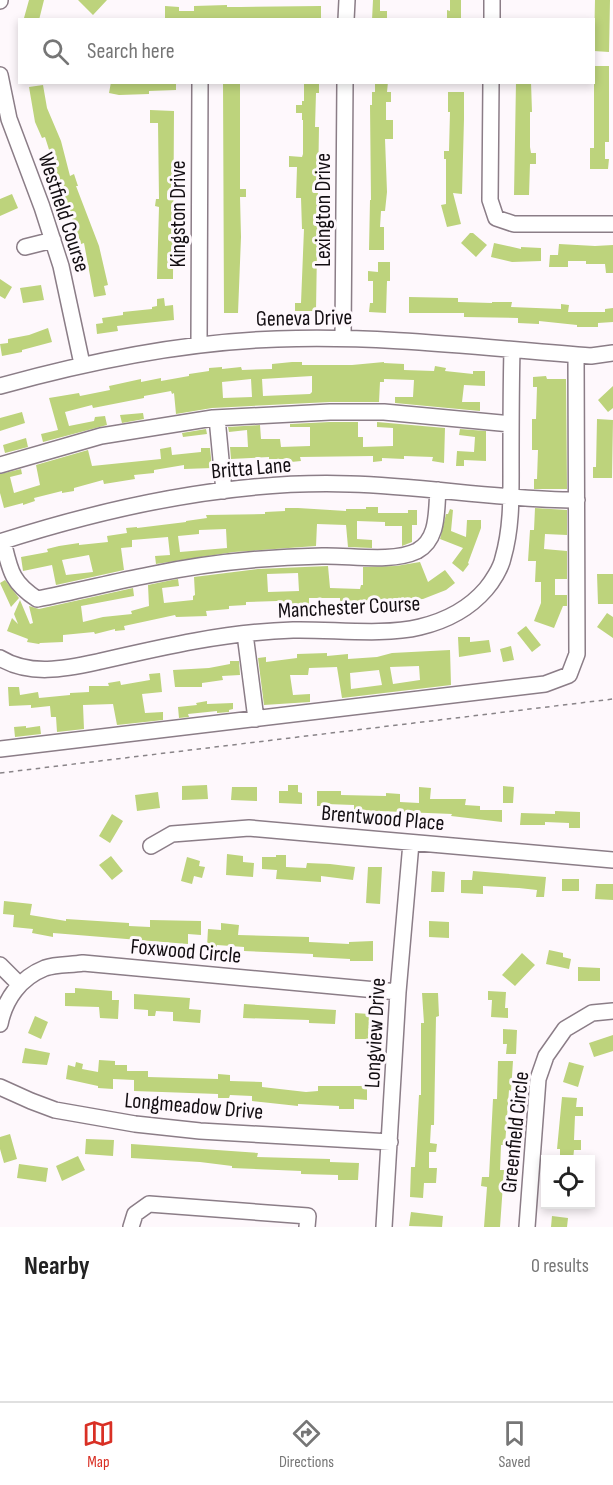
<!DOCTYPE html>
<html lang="en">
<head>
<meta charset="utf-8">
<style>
  :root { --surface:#fff; --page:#f6f6f6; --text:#222; --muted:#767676; --line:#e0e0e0; --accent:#d93025 }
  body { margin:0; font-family:"Sofia Sans Condensed",sans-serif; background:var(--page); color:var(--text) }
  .controls { position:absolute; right:18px; bottom:18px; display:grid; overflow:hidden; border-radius:0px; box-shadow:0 3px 9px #0003 }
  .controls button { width:54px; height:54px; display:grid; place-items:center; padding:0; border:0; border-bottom:2px solid var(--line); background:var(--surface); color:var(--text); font:30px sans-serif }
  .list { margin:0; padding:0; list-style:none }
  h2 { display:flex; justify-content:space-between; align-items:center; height:78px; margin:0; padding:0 24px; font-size:26px }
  h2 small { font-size:20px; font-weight:400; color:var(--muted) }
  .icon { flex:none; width:33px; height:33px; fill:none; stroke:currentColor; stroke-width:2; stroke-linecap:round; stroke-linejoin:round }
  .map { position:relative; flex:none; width:613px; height:1227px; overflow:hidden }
  .search { position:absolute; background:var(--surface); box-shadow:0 3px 9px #0003; left:18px; right:18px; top:18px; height:66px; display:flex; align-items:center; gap:15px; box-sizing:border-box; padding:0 21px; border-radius:0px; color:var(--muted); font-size:22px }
  .sheet { height:174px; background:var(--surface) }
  nav { display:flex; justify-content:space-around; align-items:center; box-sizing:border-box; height:84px; border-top:2px solid var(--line); background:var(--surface); font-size:16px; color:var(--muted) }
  nav a { display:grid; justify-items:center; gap:3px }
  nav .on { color:var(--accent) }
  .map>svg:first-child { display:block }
  .building { fill:#bdd37c; fill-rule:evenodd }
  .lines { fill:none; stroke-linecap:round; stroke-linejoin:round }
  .minor-casing { stroke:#8b7d87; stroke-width:18 }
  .path { stroke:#898488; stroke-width:1.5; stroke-dasharray:4.5 4.5; stroke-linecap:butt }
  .minor { stroke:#fff; stroke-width:15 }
  .labels { text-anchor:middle; stroke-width:6; stroke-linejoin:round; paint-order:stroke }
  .street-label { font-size:22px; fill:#130e12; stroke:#fef8fc }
</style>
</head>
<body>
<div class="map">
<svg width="613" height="1227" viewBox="0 0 613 1227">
  <rect width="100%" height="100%" fill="#fef8fc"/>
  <!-- building -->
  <path class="building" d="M29 0H44L39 20 24 18Z
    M78 0H107L93 15Z
    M373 0H380V11H387V20H372Z
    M450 0H461V20H447V10L450 11Z
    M595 0H610L609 52 594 51Z
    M227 5V7H240L321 6V20H165V6L179 7V11H194V6Z
    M594 66H609V142H605V159H609L608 169H590V148H594Z
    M111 82H176V90L149 91V94L119 95 109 93Z
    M223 82H240V189H246V197H240L241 237 238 313H224Z
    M304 82H319V93H316L315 127H319L316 311H295V303H301L304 229H302L301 198H296L297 167H289V156L302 157 303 154V120H302V113H296V105H302V101H304Z
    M375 82H388L387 92H391V102H386V120H393V139H385L387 192 385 211H381L380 227H384V250H369L370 200H371L370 105H372V92H375Z
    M516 82H531L532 112H530V147L531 153H536V164H530L529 195H514Z
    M43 85 47 108 61 141 70 176 74 174 78 186H76L99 246 108 285 104 286 106 295 94 297 84 243 81 244 64 197 45 137 42 138 35 122 29 87Z
    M448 92H464V119L462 194 453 193 461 224 447 227 441 205 446 204V159H444V151H449L450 112H448Z
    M150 110 174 111 173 279H157L159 207 155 206 156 199H159L158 123H150Z
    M12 194 18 208 0 216V199Z
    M470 233H473L487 245 476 257 461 243Z
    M494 243 521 249V247L541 248V261L512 262 491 257Z
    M559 244 595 246 613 245V273H606L605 264H586V261H568V267H549L550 255H558Z
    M378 262H390V281H387L386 313 369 312 370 303H373V281H368V271L378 272Z
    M0 279 12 287 5 299 0 296Z
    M41 285 44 300 23 303 20 288Z
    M409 297 458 298V302L492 303V302H512L511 307 561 309V304L569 305 568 312H605V309L613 308V322L598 323V327H577V325L539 321V324L518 323V318L464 317V313H409Z
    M164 298 165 306 173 305 174 320 117 326 118 331 97 334 96 324 103 323 102 318 123 315V312L152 309V307L157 306V299Z
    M48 328 52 342 22 350V352L2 356 0 344 8 343V339L29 335Z
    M292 362H302V365H352L384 362V363L404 364V370L434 371 435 366 446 368 445 371 473 374V371H485V386L464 385 462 402H480V411L395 403V397H413L414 380 384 379V382H380L379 402H330L212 408 176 414 174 393 172 394 171 391 144 396V398L93 408 92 405 65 412 69 426 94 421 95 417 105 416 107 425 43 442 41 434 58 430 49 398 79 393 80 396 110 390 109 386 141 379V382L161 378V381L189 376V374L209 371V368L222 367V369L241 367 242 370 272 369V364ZM312 376V392L310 394 263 396 262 379ZM251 379 252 397 223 398 222 382Z
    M546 376 547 379H566L567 489H534V479H537L538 450H532V419H536L537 387H533V377Z
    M613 386V408L608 412 598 400Z
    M22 412 25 423 0 431V418Z
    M143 413 144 419 122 423 120 415Z
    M597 419 613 420 612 478H593V467H596Z
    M330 422H358V437H363V447L393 446V428L377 427V422L445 428 444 463 432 461 433 457 404 456V459L382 458V461L373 462V456L300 457 301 461 291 462V459H269V457L231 459 230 447H248L247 430 229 432 228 427 260 425 261 439H280L281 447 310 446V427H290V424Z
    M206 429 207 434 183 437 182 433Z
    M460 429 486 431V461L464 460V466H456L457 451 474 452 475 437 459 435Z
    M26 438 28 447 5 453 3 445Z
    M171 447 172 455 201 452V448H210L212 468 184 469V465L154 470V473L134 475 135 479 104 484 103 480 74 488V491L62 493V491L34 498 35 501 23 505V503L4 508 0 493V474L21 469 22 474 10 477 14 493 40 485 36 465 88 450 92 466 161 459 160 449Z
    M366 507H378V513H408V510H417V525H412V542L402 546V526H385V522L357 521V539L372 540V548L348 547 346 525 317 524 316 546 234 552 156 564 155 556 170 555 168 537 132 540V547L121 548 124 570 56 585 52 565 23 571 21 557 48 552 47 549 59 546 79 543V545L108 542 107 536 127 533 126 528 137 527V528L186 522V521L207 518 206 515 265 514V512L285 511V508H298L346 511V509H366ZM226 529 227 548 180 552 178 536 199 534V530ZM89 555 93 572 66 575 62 560Z
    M535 508 567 510V535L545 534 544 549 567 551V579H555V595H567V606H563L554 628 534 621 541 603V582H535L536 561H528L530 530H534Z
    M450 509 453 510 451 531 466 537 467 520H481V528L468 563 469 564 463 572 452 563 463 548 440 539 446 514H448Z
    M420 562 428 582 445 570 455 583 446 590 423 599 372 602V605L340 603V598H309V604L277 606V601L246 602V605L229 606V609L206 611 207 616 176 617 175 615 124 626 125 630 115 631V629L95 634 94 632 63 635V642L40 643 39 644 27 642 28 639 7 631 12 618 18 624 14 614 20 600 30 624 33 623 29 606 39 609 133 588 134 596 81 606 83 622 103 617 132 614 131 611 149 606 148 585 172 580 178 579 179 586 162 588 164 603 193 600V596L195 595 194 577 258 569 328 566 330 588 360 589 361 585H363V567L396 566ZM298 573 299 591 268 592 267 574Z
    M597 574H613V604H598Z
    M5 580 19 598 11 607 0 583Z
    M607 613 613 617V638L597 627Z
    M526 626 541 645 532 652 517 633Z
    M458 637H470V642L489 640 491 652 459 657Z
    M511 646 514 660 503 662 500 649Z
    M450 650 451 685 342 698 337 667 309 668 308 675H290L293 695 310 694V702L264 705 258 658 266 657V662L297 658V654L327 653V656L348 654V659L377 657 392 653ZM419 666 420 680 393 684 390 667ZM379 670 382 685 351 689 350 673Z
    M230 661H239L240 675 222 676 223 680 202 683V687H175L173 670 209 668 230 664Z
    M160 673 162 692 142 694 145 713 163 712V720L117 725 113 704 83 705 84 729 57 732 56 717H51L50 706 31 708V705L9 706 8 687H19L20 695 38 692 39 698 70 695V693L89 692V686H109L108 683 120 681 121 685 150 680 149 674Z
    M207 701V704L233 703V709L229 710V712L217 713V711L188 714 189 717 179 718 178 707 197 705 196 703Z
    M26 726V728L40 726 41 734 15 737 14 727Z
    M207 785 208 799 182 800V786Z
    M288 785H298V792L302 793V804L279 803V791H288Z
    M503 786 514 787 513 803H503Z
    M232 787H257V801L231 800Z
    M419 787 431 788 430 799H466L465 805 480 806V810H502V822L451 816 452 814 354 810V805L326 804V806H317V791H341V795L386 796V793L400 794V802L419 803Z
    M158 792 160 808 137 811 135 795Z
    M555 811 580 812V828H569V823L545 822V825H520L521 813 555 814Z
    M112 814 123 821 110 843 99 836Z
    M227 854 243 856V862L254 863 253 877 226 875Z
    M276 855H286V867L306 868 307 863 330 864 355 867 353 880 321 876V882L276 879 277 870 262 869V857H276Z
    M111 856 123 871 112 880 99 865Z
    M187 857 200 861 199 866 205 867 202 878 194 876 192 884 181 881Z
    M368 867H382L380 904 366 903Z
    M432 871 445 872 444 892H431Z
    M473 871 546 877 544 897H536L537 890 519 888 483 886V894L461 893V880H472Z
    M562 879H579V891H562Z
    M596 884H613V900L595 899Z
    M4 901 32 904 30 915 66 921V919L129 923V926L150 927V920L201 921V935L188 934V944L53 933V937L32 933 33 929 13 927 14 915 3 914Z
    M429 921 449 922V938L429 937Z
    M221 923 239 925 238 935 309 937V942L349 944V942L373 941V961H350V959L313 957V954L244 951V947L217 945 216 947H207L208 929 221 930Z
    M549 950 563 953V957L571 959 569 969 546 964Z
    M522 953 535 965 515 986 502 975Z
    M578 967 600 968V981H578Z
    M75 988 112 991V1000H119L118 1019 100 1018 99 1007 65 1006V993H75Z
    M488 991 506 992 505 1008H508V1018L491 1017 492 1000H488Z
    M422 993H438L439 1016 436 1017 434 1125H431L430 1143 437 1144 436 1152H429V1168H437L436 1183H424L423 1198 410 1197 411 1167H415L419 1095H421V1023H424Z
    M134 994 190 998 189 1009 201 1010 200 1023 173 1021V1012L156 1011 155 1016H148V1010L134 1009Z
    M244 1004 336 1010 335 1024 309 1023V1020L243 1018Z
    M355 1013 369 1014 368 1039H355Z
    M35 1016 48 1022 41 1039 28 1033Z
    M503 1029 517 1030 516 1054H506L507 1044H503Z
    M613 1035V1051L594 1057 589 1043Z
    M25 1048 50 1053 47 1065 22 1063Z
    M99 1060 115 1061V1065H127V1071H148V1077L218 1079V1074L230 1075V1081L262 1082V1087L306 1092 318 1091V1086H367V1100L354 1099V1109H339V1106L298 1104V1106L252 1101V1096L230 1095 229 1098H218V1094L134 1091V1080L113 1079V1089L98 1088V1086L66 1079 68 1065 75 1067 76 1062 83 1064 82 1069 98 1072Z
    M498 1061H513L511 1091 509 1090 505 1145H501L500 1170H504L500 1227H484L487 1187 481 1186 482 1177H489L493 1099H497Z
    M569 1062 584 1066 578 1087 563 1082Z
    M562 1097 577 1098 576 1107H583V1116H575L574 1140H581V1150H574L573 1160H560V1149H557Z
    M10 1134 17 1159 4 1163 0 1149V1137Z
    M86 1139 114 1140 113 1156 85 1154Z
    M131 1144 258 1153 257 1157 330 1159V1162L359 1163 358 1180H338V1175L301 1174V1171L232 1168V1166L200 1162 131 1158Z
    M78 1156 85 1170 62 1181 56 1166Z
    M19 1164 48 1168 46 1182 17 1178Z
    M411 1212 443 1216 442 1227 409 1226Z
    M552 1216 568 1218 567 1227H551Z"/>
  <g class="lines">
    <defs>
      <path id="minor" d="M0 1V0
        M346 20 347 0
        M492 20V0
        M0 75 9 119 42 207 61 266 82 364
        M491 82 490 200 496 218 514 224H613
        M25 247 53 240
        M343 338 345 82
        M199 345 200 82
        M0 386C90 361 183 342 277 339 382 335 486 348 591 356L613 353
        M217 418 224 491
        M0 465 101 436 213 418 330 412H384L511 424
        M3 541C10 570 11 582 37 599 75 592 112 582 149 575 206 563 264 557 322 556 349 555 392 563 417 551 439 539 436 511 438 490
        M0 542C112 506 232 480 350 484 426 486 501 500 577 500
        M245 634 256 719
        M0 658C29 676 65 669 97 662 162 647 226 632 293 630 332 629 383 636 420 627 445 621 468 610 486 589 492 582 501 568 503 558 512 527 511 495 511 463 511 426 511 388 512 350
        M0 749 545 684 569 675 577 654 576 355
        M151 846 172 834 249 828 613 860
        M0 965 19 984
        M0 1024C5 999 20 978 45 968 56 964 71 965 83 963L398 992
        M0 1087 31 1101 55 1110 135 1124 200 1131 390 1142
        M131 1227 135 1214 149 1204 308 1216 307 1227
        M384 1227 398 992 411 843
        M527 1227 538 1079 546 1056 565 1029 592 1013 613 1011"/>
    </defs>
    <!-- minor casing -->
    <use href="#minor" class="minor-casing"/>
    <!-- path -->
    <path class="path" d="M0 773 613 699"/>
    <!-- minor -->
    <use href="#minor" class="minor"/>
  </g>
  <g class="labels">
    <!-- street labels -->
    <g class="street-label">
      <text transform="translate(322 210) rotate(-90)" y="8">Lexington Drive</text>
      <text transform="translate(65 212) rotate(72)" y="8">Westfield Course</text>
      <text transform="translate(177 214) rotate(-90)" y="8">Kingston Drive</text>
      <text transform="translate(304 317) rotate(-1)" y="8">Geneva Drive</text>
      <text transform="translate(251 467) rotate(-5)" y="8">Britta Lane</text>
      <text transform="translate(349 606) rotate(-3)" y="8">Manchester Course</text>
      <text transform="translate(383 817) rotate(5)" y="8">Brentwood Place</text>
      <text transform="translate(186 950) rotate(5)" y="8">Foxwood Circle</text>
      <text transform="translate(374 1033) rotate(-87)" y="8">Longview Drive</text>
      <text transform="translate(194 1105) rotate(5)" y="8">Longmeadow Drive</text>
      <text transform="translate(514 1132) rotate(-84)" y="8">Greenfield Circle</text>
    </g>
  </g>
</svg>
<div class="controls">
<button><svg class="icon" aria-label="locate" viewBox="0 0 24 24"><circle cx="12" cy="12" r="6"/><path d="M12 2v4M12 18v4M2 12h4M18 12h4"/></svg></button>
</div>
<div class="search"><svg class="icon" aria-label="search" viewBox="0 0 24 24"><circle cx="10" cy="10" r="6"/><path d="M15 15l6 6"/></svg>Search here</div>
</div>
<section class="sheet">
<h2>Nearby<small>0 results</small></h2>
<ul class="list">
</ul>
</section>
<nav>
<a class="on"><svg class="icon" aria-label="map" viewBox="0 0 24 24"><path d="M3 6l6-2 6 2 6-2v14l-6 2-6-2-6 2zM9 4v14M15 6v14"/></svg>Map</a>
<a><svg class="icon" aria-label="directions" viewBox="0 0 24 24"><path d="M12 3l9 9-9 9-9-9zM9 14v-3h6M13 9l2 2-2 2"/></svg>Directions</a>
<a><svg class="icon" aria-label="saved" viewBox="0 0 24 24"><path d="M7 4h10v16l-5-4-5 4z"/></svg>Saved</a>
</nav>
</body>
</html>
